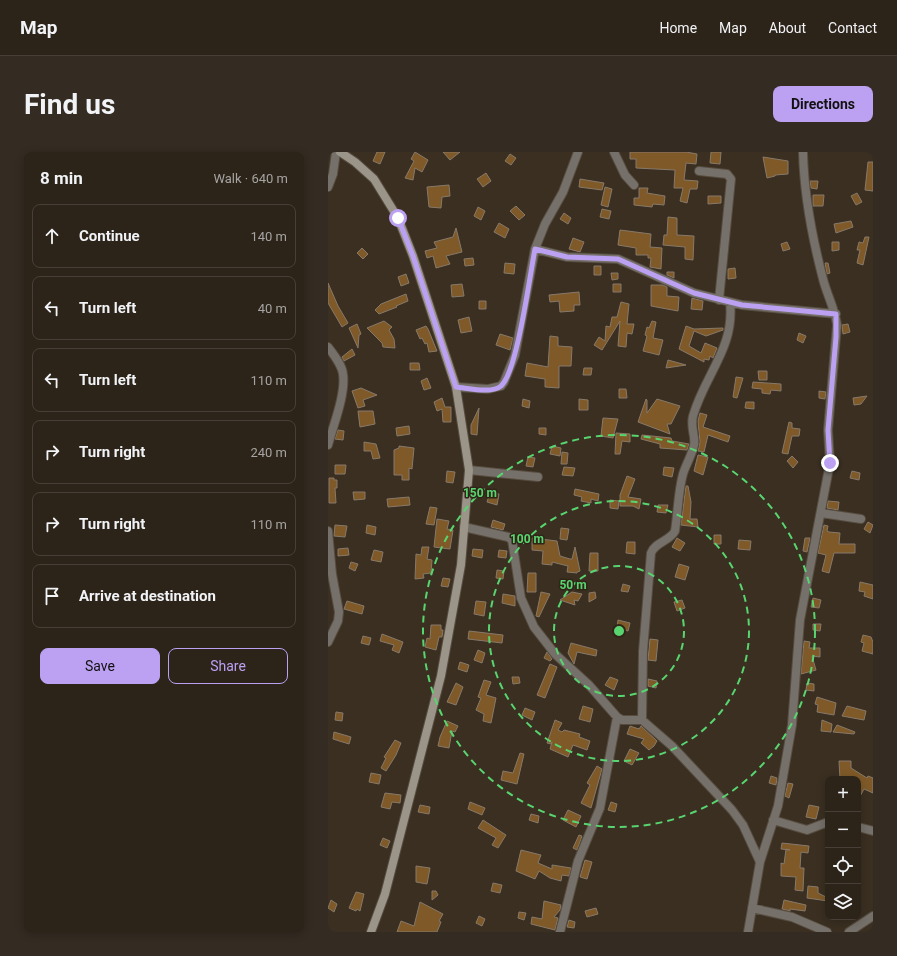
<!DOCTYPE html>
<html lang="en">
<head>
<meta charset="utf-8">
<style>
  :root { --surface:#2c2319; --page:#342b22; --text:#f1f3f6; --muted:#a6a4a2; --line:#484038; --accent:#bca0f2 }
  body { margin:0; font-family:Roboto,sans-serif; background:var(--page); color:var(--text) }
  .controls { position:absolute; right:12px; bottom:12px; display:grid; overflow:hidden; border-radius:8px; box-shadow:0 2px 10px #0003 }
  .controls button { width:36px; height:36px; display:grid; place-items:center; padding:0; border:0; border-bottom:1px solid var(--line); background:var(--surface); color:var(--text); font:20px sans-serif }
  .stop { position:absolute; width:12px; height:12px; margin:-9px; border:3px solid #bca0f2; border-radius:50%; background:#fff }
  .stop.end { background:#bca0f2; border-color:#fff; box-shadow:0 1px 4px #0008 }
  .list { margin:0; padding:0; list-style:none }
  h2 { display:flex; justify-content:space-between; align-items:center; height:52px; margin:0; padding:0 16px; font-size:17px }
  h2 small { font-size:13px; font-weight:400; color:var(--muted) }
  .list li { display:grid; grid-template-columns:26px 1fr auto; gap:12px; align-items:center; box-sizing:border-box; height:64px; margin:0 8px 8px; padding:0 8px; border:1px solid var(--line); border-radius:8px }
  .list b { display:block; font-size:15px; white-space:nowrap }
  .list em { font-size:13px; font-style:normal; color:var(--muted) }
  .actions { display:flex; gap:8px; padding:12px 16px }
  .actions a { flex:1; padding:9px 0; border:1px solid var(--accent); border-radius:8px; text-align:center; font-size:14px; color:var(--accent) }
  .actions .main { background:var(--accent); color:#111 }
  .icon { flex:none; width:22px; height:22px; fill:none; stroke:currentColor; stroke-width:2; stroke-linecap:round; stroke-linejoin:round }
  .map { position:relative; flex:none; width:545px; height:780px; overflow:hidden; border-radius:8px }
  header { display:flex; align-items:center; gap:24px; box-sizing:border-box; height:56px; padding:0 20px; background:var(--surface); border-bottom:1px solid var(--line) }
  header strong { font-size:19px }
  nav { display:flex; gap:22px; margin-inline-start:auto; font-size:14px }
  .intro { display:flex; align-items:center; justify-content:space-between; box-sizing:border-box; height:96px; padding:0 24px }
  h1 { margin:0; font-size:28px }
  .button { padding:10px 18px; border-radius:8px; background:var(--accent); color:#111; font-size:14px; font-weight:700 }
  main { display:flex; gap:24px; padding:0 24px }
  aside { flex:1; background:var(--surface); border-radius:8px; box-shadow:0 2px 10px #0003 }
  .map>svg:first-child { display:block }
  .building { fill:#7f5a28; stroke:#87796a }
  .lines { fill:none; stroke-linecap:round; stroke-linejoin:round }
  .street-casing { stroke:#564c3f; stroke-width:10 }
  .secondary-casing { stroke:#564c3f; stroke-width:10 }
  .street { stroke:#757069; stroke-width:8 }
  .secondary { stroke:#9b9488; stroke-width:8 }
  .route { stroke:#bca0f2; stroke-width:5 }
  .ring { fill:none; stroke:#58d570; stroke-width:2; stroke-dasharray:7 5 }
  .centre { fill:#58d570; stroke:#302517; stroke-width:2 }
  .ring-label { font-size:12px; text-anchor:middle; font-weight:bold; fill:#58d570; stroke:#302517; stroke-width:3; stroke-linejoin:round; paint-order:stroke }
</style>
</head>
<body>
<header>
<strong>Map</strong>
<nav><a>Home</a><a>Map</a><a>About</a><a>Contact</a></nav>
</header>
<div class="intro"><h1>Find us</h1><a class="button">Directions</a></div>
<main>
<aside>
<h2>8 min<small>Walk · 640 m</small></h2>
<ul class="list">
<li><svg class="icon" aria-label="ahead" viewBox="0 0 24 24"><path d="M12 20V5M6 11l6-6 6 6"/></svg><div><b>Continue</b></div><em>140 m</em></li>
<li><svg class="icon" aria-label="left" viewBox="0 0 24 24"><path d="M17 20v-9H6M10 6l-5 5 5 5"/></svg><div><b>Turn left</b></div><em>40 m</em></li>
<li><svg class="icon" aria-label="left" viewBox="0 0 24 24"><path d="M17 20v-9H6M10 6l-5 5 5 5"/></svg><div><b>Turn left</b></div><em>110 m</em></li>
<li><svg class="icon" aria-label="right" viewBox="0 0 24 24"><path d="M7 20v-9h11M14 6l5 5-5 5"/></svg><div><b>Turn right</b></div><em>240 m</em></li>
<li><svg class="icon" aria-label="right" viewBox="0 0 24 24"><path d="M7 20v-9h11M14 6l5 5-5 5"/></svg><div><b>Turn right</b></div><em>110 m</em></li>
<li><svg class="icon" aria-label="arrive" viewBox="0 0 24 24"><path d="M6 21V4h12l-3 4 3 4H6"/></svg><div><b>Arrive at destination</b></div></li>
</ul>
<div class="actions"><a class="main">Save</a><a>Share</a></div>
</aside>
<div class="map">
<svg width="545" height="780" viewBox="0 0 545 780">
  <rect width="100%" height="100%" fill="#3a2f21"/>
  <!-- building -->
  <path class="building" d="M49 0H57L52 12 45 9Z
    M87 0 100 8 94 20 87 16 85 28 77 26 86 9 83 7Z
    M115 0H132L122 8Z
    M302 0H358L369 2 368 12 358 11 356 28 370 29 369 37H362L359 51 352 49 355 36H346L347 18 308 16V7H302Z
    M383 0H393L392 12 382 11Z
    M182 2 188 6 183 13 177 9Z
    M435 5 460 9V22L447 23V24L439 26Z
    M540 10H545V39L537 38Z
    M158 21 163 29 155 35 149 27Z
    M252 27 276 31 274 38 251 35Z
    M482 29H490L489 37 483 36Z
    M121 33 122 44 114 45 113 56 101 55 99 35Z
    M277 35 284 37 280 55 273 53Z
    M311 36H320L319 41 337 44 336 53 325 52 324 55 306 53V46H311Z
    M529 41 534 50 528 53 523 44Z
    M485 43H496L495 54H485Z
    M380 44H393V51L380 52Z
    M188 54 197 63 191 68 182 59Z
    M150 55 157 59 153 68 146 64Z
    M274 57 283 59 281 67 272 65Z
    M236 61 243 66 240 72 232 67Z
    M340 65 349 66V83L366 84 365 108 357 107V95L335 93 336 83H339Z
    M523 69 525 75 508 81 506 72Z
    M171 71 181 77 177 86 166 80Z
    M128 76 134 100 118 104 122 112 108 116 105 104 99 106 97 99 109 96 106 90 125 85Z
    M292 78 323 82 322 95 334 96 333 117 322 115 323 106H320V103H308V96L290 93Z
    M537 85H541L535 113 529 111 532 98H529L531 90 535 91Z
    M245 86 256 90 252 100 241 97Z
    M459 90 462 97 455 99 453 92Z
    M504 90H511V98L504 99Z
    M34 96 40 102 35 107 29 101Z
    M145 106 146 113 137 114 136 107Z
    M177 111 187 112 186 122 176 121Z
    M497 111H500L502 121 499 122Z
    M266 114H273V123H266Z
    M407 116 408 126 400 127V117Z
    M339 120H346V126L339 123Z
    M283 121H290V127L284 128Z
    M78 122 81 131 73 134 70 125Z
    M0 131 10 154 20 171 14 175 0 151Z
    M134 132 136 144 124 145 123 133Z
    M285 132H293V140H285Z
    M323 133H335L339 135V144L351 145 350 159 323 154Z
    M251 140 252 153H246V159L232 160 231 149 222 150 221 143Z
    M78 142 80 149 68 154 69 155 51 162 47 158 53 152Z
    M364 146 375 149 374 158 363 157Z
    M151 149H158V157H151Z
    M293 150 301 152 299 172H306L304 182 299 181 298 195 290 194 292 169 274 198 266 193 271 185 277 189 278 174 282 175 284 165H289Z
    M141 165 144 179 133 181 130 168Z
    M56 169 64 175 61 178 66 187 67 196 55 195 54 191 39 176Z
    M324 169 328 170 325 186 335 188 331 203 315 199 319 184 317 183 319 175 321 176Z
    M29 172 33 182 31 183 30 196 21 176Z
    M520 172 522 180 515 182 514 173Z
    M98 174 100 177 109 199 101 200 99 191 97 192 94 186 92 187 88 178Z
    M358 174 366 177 395 176V178L378 184 366 179 361 194 373 201 377 191 389 196 385 206 382 204 381 208 376 207V210L351 197Z
    M471 181 478 184 475 191 469 188Z
    M172 182 185 186 182 198 168 193Z
    M222 184 230 185V194L244 195 243 214H231V236L217 235V227L197 224 199 211 220 215Z
    M24 197 27 203 16 209 14 205Z
    M340 208 358 213 338 216Z
    M82 211H91L92 218H82Z
    M256 216H264L263 223H255Z
    M430 219H439V228H431Z
    M408 225 415 226 409 246 405 245Z
    M99 226 103 236 96 238 93 229Z
    M425 230 453 232V239L443 238 442 242 434 241V237L424 236Z
    M33 236 49 243 35 248 37 254 30 256 24 239Z
    M291 237H298L299 246H291Z
    M491 239 498 240 497 247 491 246Z
    M539 244 533 252 526 253 525 246Z
    M114 246 117 255H123V270H115L114 257 109 259 106 250Z
    M195 247 202 249 201 256 194 254Z
    M251 247 260 248V258H251Z
    M318 247 319 248V261L329 247 352 254 343 272H339L342 282 310 270Z
    M418 250H426V257L417 256Z
    M151 256 149 283 143 282V273Z
    M30 259H45L47 272 32 275Z
    M372 261 379 263 375 275 402 284 400 290 380 283 376 300 370 299 372 290 370 269Z
    M275 266 290 267 285 286 273 284Z
    M461 270 464 271V276L472 277 471 284H464L460 302 454 301Z
    M81 274 82 282 69 284 68 276Z
    M211 276H218V283L211 282Z
    M10 278 16 279 15 288 7 287Z
    M288 281 302 282V290L294 289 292 302H287Z
    M314 283 343 286 344 289 361 292 359 298 332 296V292L313 287Z
    M36 290 48 292 52 306 45 307 43 299H36Z
    M71 294 86 296 84 317 81 316V328H74V323H66V298L71 296Z
    M224 294 233 296 232 304 222 302Z
    M234 300 240 301 239 312H233Z
    M370 303 380 305 375 323 366 319Z
    M464 304 470 310 465 316 459 309Z
    M200 305 207 306 205 315 198 314Z
    M7 313H18L17 322H7Z
    M236 315 247 316 245 324 234 323Z
    M336 315 346 316 344 325 335 323Z
    M119 319 127 320 125 331 118 330Z
    M524 319 532 321 531 328 522 326Z
    M299 324 307 327 300 345 313 347 311 357 305 354H292V343Z
    M1 326H6V328H9V336H7L8 351H1Z
    M358 334H360L363 350 362 367H369L370 375 353 373Z
    M247 337 271 342 270 349 263 347V351L253 349 254 345 246 343Z
    M25 340H37V347L26 348Z
    M162 340 171 342 169 353 159 350Z
    M81 345 82 353 60 355 59 347Z
    M282 348 291 349 290 357 282 356Z
    M500 349 511 350 510 358 499 356Z
    M330 353H340L338 361 329 360Z
    M102 355 109 356 106 373 98 372Z
    M109 367 121 369 119 377 125 378 122 397 106 395Z
    M165 368 177 372 175 378 163 375Z
    M540 370 545 373 542 381 536 377Z
    M7 373 19 374 17 385 6 384Z
    M39 373 48 375 47 383 38 381Z
    M496 373 500 374 499 379 501 380 512 381 511 392H527V401H506L501 421 494 419 498 403 490 401Z
    M233 376 241 377 239 388 232 387Z
    M386 383H393V392H386Z
    M204 386 229 389 232 404 242 407H244L247 395 252 419 249 420V421L239 420 240 414 224 410V413L214 412 215 399 204 398Z
    M349 386 357 391 352 399 344 395Z
    M477 386H482L479 400 475 399Z
    M411 388 423 389 422 398 410 397Z
    M299 390H307V402L298 401Z
    M94 395H101L99 407 104 408 103 421 95 422 96 426 87 427 88 402 93 403Z
    M20 396 21 403 10 404V397Z
    M145 397 155 398 154 406 144 404Z
    M46 398 55 400 53 410 43 408Z
    M171 398 179 399 178 406 170 405Z
    M262 401H270V419H261Z
    M23 410 30 412 27 419 21 416Z
    M351 412 361 415 357 428 347 425Z
    M169 418 176 419 175 427 168 426Z
    M200 421H208V440H199Z
    M115 426 122 427 120 435 113 434Z
    M532 430 545 433V447L536 444 537 440 531 439Z
    M295 432 302 434 300 440 293 439Z
    M213 440 222 442 211 465 208 464Z
    M244 440 254 442 250 449 246 448 247 453 232 448Z
    M267 440 268 446 261 450V441Z
    M175 442 187 444V454L174 451Z
    M485 446 493 448 491 456 483 455Z
    M354 448 357 456 349 459 346 450Z
    M19 449 36 454 34 462 16 457Z
    M148 449 158 450 156 464 146 462Z
    M290 468 302 471 300 479 289 476Z
    M485 472H493L492 479 485 478Z
    M103 473H113V478H115L114 485H111L108 498 97 495 99 486 102 487Z
    M141 479 175 483 174 491 140 487Z
    M54 482 75 490 71 501 64 498 66 493 52 489Z
    M535 483 543 485 545 490V502L534 499 536 491 533 490Z
    M35 484 43 486 41 493 33 491Z
    M322 487 330 488 328 509 320 508Z
    M476 489 482 490 481 496H492V505L484 504 488 518 473 522Z
    M243 491 269 498 268 504 249 500 246 512 240 501Z
    M150 498 157 501 154 511 146 508Z
    M219 500 224 507 222 509 216 506Z
    M132 510 141 513 139 520 130 517Z
    M222 512 229 515 217 546 209 543Z
    M184 525H191L192 531 185 532Z
    M282 525 290 528 286 538 277 533Z
    M320 527 329 529 328 536 320 534Z
    M156 528 163 530 158 543 168 546 163 571 155 569 156 562 148 558 153 546 150 545Z
    M128 531 135 535 128 553 119 550Z
    M479 531 486 532V539L478 538Z
    M489 545 508 551 506 563 489 560 490 553 487 552Z
    M255 554 265 557 262 570 251 567Z
    M519 554 538 559 536 568 514 564Z
    M197 556 207 560 204 568 194 563Z
    M8 560 15 561 14 569 7 568Z
    M227 568 234 571 230 578 234 580 236 578 252 582 251 585 262 589 259 598 245 593 240 605 222 597 224 590 223 592 219 591Z
    M494 568 504 572 503 580 493 579Z
    M119 569 130 574 127 580 124 579 121 596 110 594 112 585Z
    M509 573 527 580 526 582 505 580Z
    M302 574 311 577 313 574 329 589 326 594 321 598 313 591 316 587 299 582Z
    M6 580 23 585 21 592 5 587Z
    M67 588 73 591 68 603 58 619 53 616 58 606 56 605Z
    M302 597 311 601 304 613 296 609Z
    M192 601 196 602 189 632 173 628 175 619 185 621Z
    M511 609H523V616L539 626 540 624 545 626V641L536 637 530 648V627H512Z
    M269 614 274 617 263 656 253 651 262 633 259 631Z
    M43 621 53 623 51 632 41 630Z
    M443 624 449 626 448 633 441 631Z
    M460 631 465 632 461 646 457 644Z
    M57 641 73 643 72 651 64 650 62 657 53 655Z
    M142 650 157 656 154 663 140 657Z
    M283 650 289 652 287 660 280 658Z
    M92 653 102 655 101 662 90 660Z
    M481 653 491 655 488 667 478 665Z
    M240 658 253 664 248 675 235 668Z
    M203 662 211 664 210 671 201 668Z
    M155 668 178 683 170 696 164 693 168 686 150 676Z
    M251 683 254 684 249 698 245 696Z
    M55 686 62 689 59 696 52 693Z
    M454 691 481 694 480 701 473 700 472 716H476L475 739 467 738 468 725 453 724V711L456 712 458 697 462 698 453 697Z
    M193 698 213 703 210 711 224 717V713L243 716 241 724 234 723 233 729 222 726 211 719 207 727 188 719Z
    M257 708 264 710 259 727 252 725Z
    M88 714 102 716 99 732 88 730Z
    M165 731 174 733 172 741 163 739Z
    M480 734 490 735V741L500 746V749L479 746Z
    M104 739H108L110 743 104 748Z
    M28 740 36 742 32 759 29 757 28 759 21 756Z
    M3 748 9 752 6 760 0 756Z
    M456 748 478 753 477 759 462 757V759L454 757Z
    M216 749 233 753 232 758 226 765 230 766 227 778 203 772 204 765 214 767Z
    M92 750 115 762 111 769 113 770 109 780H69L73 769 86 774Z
    M268 756 270 762 259 765 257 759Z
    M191 760 198 761 196 768 190 766Z
    M151 764 157 767 154 774 148 771Z
    M241 768 247 770 246 776 239 775Z"/>
  <g class="lines">
    <defs>
      <path id="street" d="M286 0 297 23 306 33
        M371 19 399 22 403 27 391 148
        M0 35 5 22 8 0
        M207 97 239 105 290 107 366 141 414 153 508 162
        M0 195C6 203 14 213 15 222 18 242 5 274 0 293
        M128 235 160 237 173 234 176 230 187 203 207 97 217 72 235 40 250 0
        M141 318 210 325
        M493 361 533 367
        M136 375 180 385 184 388 193 446 206 475 227 502 261 533 289 565 294 568H314L344 594 404 658 415 673 432 710 420 780
        M0 379 4 422 11 460 10 469 0 490
        M314 568 315 499 323 401C327 390 342 389 347 379 350 360 350 340 355 322 358 312 364 303 366 293 368 285 362 276 365 264 377 222 407 196 402 150
        M445 668 479 678 500 670
        M530 675 545 679
        M432 710 450 654 464 573 472 468 502 311 500 278 509 173C507 157 499 143 495 127 484 85 476 43 475 0
        M424 756 464 765 499 780
        M232 780 250 709 272 656 289 565
        M521 780 545 764"/>
      <path id="secondary" d="M12 0 27 10 46 27 70 66 85 104 128 235 141 318 133 413 113 524 57 742 43 780"/>
    </defs>
    <!-- street casing -->
    <use href="#street" class="street-casing"/>
    <!-- secondary casing -->
    <use href="#secondary" class="secondary-casing"/>
    <!-- street -->
    <use href="#street" class="street"/>
    <!-- secondary -->
    <use href="#secondary" class="secondary"/>
  </g>
  <g class="lines">
    <!-- route -->
    <path class="route" d="M70 66 85 104 128 235C140 236 164 242 173 234 189 221 202 122 207 97L239 105 290 107 366 141 414 153 508 162V185L500 278 502 311"/>
  </g>
  <!-- distance rings -->
  <g class="ring">
    <circle cx="291" cy="479" r="65"/>
    <circle cx="291" cy="479" r="130"/>
    <circle cx="291" cy="479" r="196"/>
  </g>
  <circle cx="291" cy="479" r="6" class="centre"/>
  <g class="ring-label">
    <text x="152" y="345">150 m</text>
    <text x="199" y="391">100 m</text>
    <text x="245" y="437">50 m</text>
  </g>
</svg>
<div class="controls">
<button>+</button>
<button>−</button>
<button><svg class="icon" aria-label="locate" viewBox="0 0 24 24"><circle cx="12" cy="12" r="6"/><path d="M12 2v4M12 18v4M2 12h4M18 12h4"/></svg></button>
<button><svg class="icon" aria-label="layers" viewBox="0 0 24 24"><path d="M12 4l9 5-9 5-9-5zM3 14l9 5 9-5"/></svg></button>
</div>
<div class="stop" style="left:70px;top:66px"></div>
<div class="stop end" style="left:502px;top:311px"></div>
</div>
</main>
</body>
</html>
